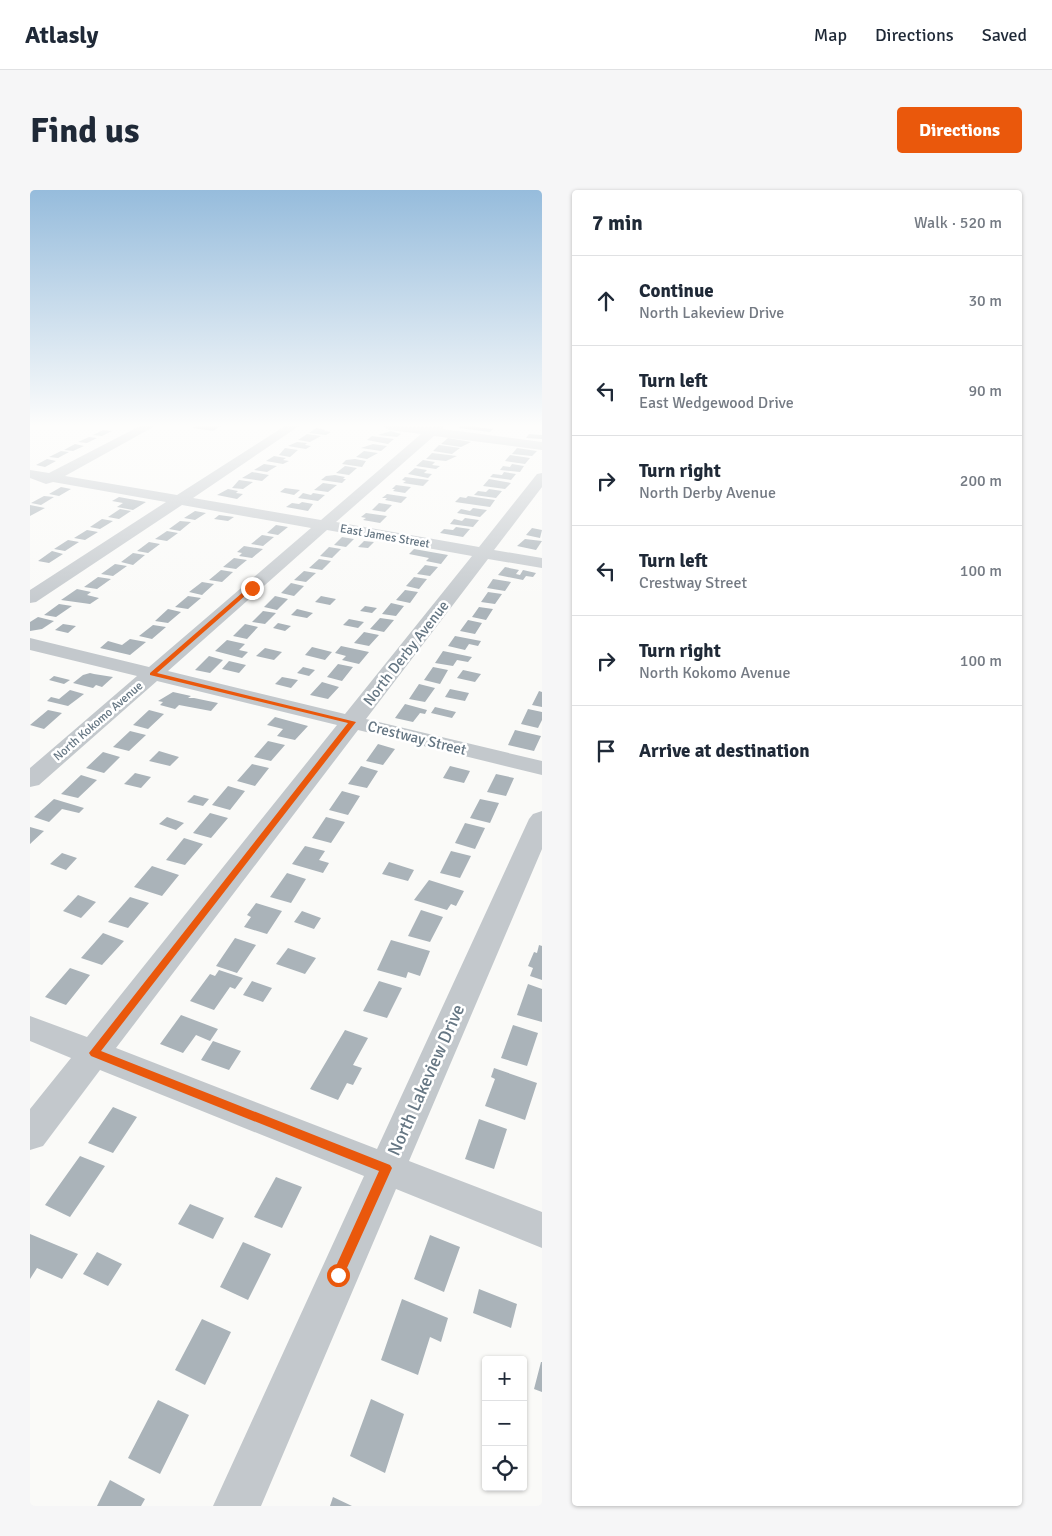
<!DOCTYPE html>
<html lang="en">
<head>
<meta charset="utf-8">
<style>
  :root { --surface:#fff; --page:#f6f6f7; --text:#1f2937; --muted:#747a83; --line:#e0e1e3; --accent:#ea580c }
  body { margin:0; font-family:Signika,sans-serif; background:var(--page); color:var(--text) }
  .controls { position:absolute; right:15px; bottom:15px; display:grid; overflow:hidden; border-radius:5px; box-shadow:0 1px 4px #0004 }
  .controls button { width:45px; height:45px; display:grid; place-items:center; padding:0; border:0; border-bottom:1px solid var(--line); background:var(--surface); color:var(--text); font:25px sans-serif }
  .stop { position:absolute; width:15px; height:15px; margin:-11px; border:4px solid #ea580c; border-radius:50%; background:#fff }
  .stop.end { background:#ea580c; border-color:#fff; box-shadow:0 1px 5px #0008 }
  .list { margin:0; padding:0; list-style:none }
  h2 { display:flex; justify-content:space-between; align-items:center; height:65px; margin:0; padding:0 20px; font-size:21px }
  h2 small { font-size:16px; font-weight:400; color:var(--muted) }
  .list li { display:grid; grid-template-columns:32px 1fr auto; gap:15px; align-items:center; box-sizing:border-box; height:90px; padding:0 20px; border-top:1px solid var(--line) }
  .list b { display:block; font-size:19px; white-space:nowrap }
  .list p { margin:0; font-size:16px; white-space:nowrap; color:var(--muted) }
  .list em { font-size:16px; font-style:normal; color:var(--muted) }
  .icon { flex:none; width:28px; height:28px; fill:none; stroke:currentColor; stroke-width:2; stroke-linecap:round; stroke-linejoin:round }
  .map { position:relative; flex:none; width:512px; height:1316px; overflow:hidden; border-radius:5px }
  header { display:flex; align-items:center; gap:30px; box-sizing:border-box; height:70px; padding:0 25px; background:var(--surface); border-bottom:1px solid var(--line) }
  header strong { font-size:24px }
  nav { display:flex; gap:28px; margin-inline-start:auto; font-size:18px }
  .intro { display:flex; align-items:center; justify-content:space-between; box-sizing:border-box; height:120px; padding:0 30px }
  h1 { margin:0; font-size:35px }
  .button { padding:12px 22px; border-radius:5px; background:var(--accent); color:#fff; font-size:18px; font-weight:700 }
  main { display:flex; gap:30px; padding:0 30px }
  aside { flex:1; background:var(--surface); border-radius:5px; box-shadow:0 1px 4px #0004 }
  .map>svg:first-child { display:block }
  .building { fill:#aab3b9 }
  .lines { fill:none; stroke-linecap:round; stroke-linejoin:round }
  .minor { fill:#c3c8cc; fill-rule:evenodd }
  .route { fill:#ea580c }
  .labels { text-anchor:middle; stroke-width:5; stroke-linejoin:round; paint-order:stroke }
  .far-street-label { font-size:12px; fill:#657683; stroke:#fff }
  .street-label { font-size:15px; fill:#657683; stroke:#fff }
  .near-street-label { font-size:18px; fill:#657683; stroke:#fff }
</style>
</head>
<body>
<header>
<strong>Atlasly</strong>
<nav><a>Map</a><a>Directions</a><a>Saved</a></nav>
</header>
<div class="intro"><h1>Find us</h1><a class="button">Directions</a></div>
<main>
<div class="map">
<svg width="512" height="1316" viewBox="0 0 512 1316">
  <rect width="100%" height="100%" fill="#fafaf8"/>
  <!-- building -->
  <path class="building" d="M166 236H191L183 241 162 238Z
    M431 236H438L463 239 460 242 428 238Z
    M286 238 296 240 294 241 301 242 296 245 279 243Z
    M73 240 82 241 72 246 63 245Z
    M361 241 371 244 367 247 348 245Z
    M277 244 291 246 280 252 268 250Z
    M499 244 512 245V249L496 248Z
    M342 246 364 249 358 254 337 250Z
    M59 247 67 248 57 253 48 252Z
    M418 248 441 252 431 257 411 254Z
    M267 252 277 253 275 255 281 256 276 259 258 256Z
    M45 254 54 256 43 261 34 260Z
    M343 254 357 256 351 261 331 258Z
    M409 255 430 258 422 264 403 261Z
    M255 258 268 260 260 267 249 265Z
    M487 258 507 261 502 266 482 264Z
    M31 261 39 262 28 268 19 267Z
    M334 261 348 263 337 269 326 267Z
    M402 263 427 266 416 271 396 269Z
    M480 265 500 268 495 274 475 271Z
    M244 266 256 268 253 270 259 271 253 274 236 271Z
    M17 269 26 271 15 277 6 275Z
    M325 269 336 271 332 277 312 274 316 270Z
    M393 270 405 272 402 275 410 276 406 279 386 276Z
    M234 274 247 276 237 282 224 280Z
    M482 274 494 276 490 282 470 280 473 276 480 277Z
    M315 276 327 278 319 285 306 283Z
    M385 278 397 280 394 283 402 284 398 288 378 284Z
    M222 282 239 285 232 291 212 288Z
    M474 282 486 284 481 290 460 287 463 284 472 285Z
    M305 285 315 287 313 289H316L312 293 291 290 296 286Z
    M375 287 399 290 393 296 373 293 376 291 372 290Z
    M459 289 481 293 475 299 453 296Z
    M209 290 223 292 213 299 202 298Z
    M293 293 307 295 298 302 284 300Z
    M366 295 381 297 375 303 363 301 365 299H362Z
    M31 297 41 299 29 306 19 304Z
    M255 298 270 300 264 305 250 302Z
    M198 299 208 301 206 303 213 304 207 309 187 305Z
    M459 299 472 301 466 308 444 305 448 301 456 302Z
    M273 303 281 305 283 303 295 305 288 311 268 308Z
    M357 304 377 307 371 313 355 310 357 308H352Z
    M14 306 24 307 11 315 1 313Z
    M438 306 465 310 460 317 425 312 430 307 436 308Z
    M89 307 116 312 103 320 87 317 93 313 82 311Z
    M272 312 283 314 278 321 256 317 262 313 269 314Z
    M349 313 362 315 355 322 342 320Z
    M0 315 15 318 0 326Z
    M443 318 457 320 450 327 427 323 431 319 440 321Z
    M90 319 101 321 89 329 78 327Z
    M165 321 176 323 165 330 154 328Z
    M336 323 357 326 350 333 333 330 336 328 331 327Z
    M189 325 204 327 198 331 184 329Z
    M435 328 449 330 443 337 420 334 424 329 432 331Z
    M72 329 83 331 70 339 60 337Z
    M150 331 161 332 150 341 139 339Z
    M246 335 258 337 248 345 237 343Z
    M426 337 440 339 433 347 410 343 414 339 423 340Z
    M502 338 512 340 510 348 496 345Z
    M57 340 68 342 55 350 44 348Z
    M137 341 148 343 137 351 125 349Z
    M232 345 244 347 233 356 221 354Z
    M312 347 324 349 316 357 304 355Z
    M495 349 512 351 506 360 487 356Z
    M38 350 49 352 35 361 24 359Z
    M334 351 344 352 338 358 328 357Z
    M119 352 130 354 118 363 107 361Z
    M214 356 233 359 222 368 209 366 212 363 207 362Z
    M299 357 311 359 302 368 290 366Z
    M384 359 418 365 411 374 396 371 399 368 379 364Z
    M22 361 33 364 19 373 8 371Z
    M103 363 115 365 103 375 91 372Z
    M204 368 217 370 206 379 193 377Z
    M289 369 301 371 292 380 279 378Z
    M85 374 97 376 83 386 71 384Z
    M395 375 408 377 400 386 387 384Z
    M475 377 489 380 486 384 490 385 493 380 506 383 503 387 496 386 493 390 468 385Z
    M191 380 203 382 192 392 179 390Z
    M274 381 286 383 276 392 264 390Z
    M68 387 81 389 67 399 54 397Z
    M384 387 397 389 389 399 376 396Z
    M463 389 481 392 475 401 457 398Z
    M172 392 184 394 172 405 159 402Z
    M261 393 274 396 264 406 251 403Z
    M47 399 61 402 57 405 69 408 60 414 31 410Z
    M375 400 388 402 380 413 366 410Z
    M458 402 472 404 465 414 451 412Z
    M158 406 171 408 158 419 145 417Z
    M245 406 258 409 247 420 234 417Z
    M291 406 306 409 300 415 285 412Z
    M361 413 374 416 366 426 352 424Z
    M29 414 42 416 26 427 14 425Z
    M335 416 347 418 342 423 330 421Z
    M449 417 463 419 456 430 442 427Z
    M138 419 151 422 138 433 125 431Z
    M267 419 283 423 277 428 261 425Z
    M233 421 246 423 235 434 222 432Z
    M8 427 24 431 12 439 0 441V432Z
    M350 428 364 430 354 442 340 439Z
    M319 429 334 432 328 438 313 435Z
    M438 430 452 433 445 444 430 441Z
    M248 433 261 436 255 441 243 438Z
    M33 434 46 436 38 443 25 440Z
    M215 434 228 437 217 449 203 446Z
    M123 435 136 437 122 449 109 446Z
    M334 442 349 445 339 456 324 453Z
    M425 446 451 451 448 456 439 454 435 460 418 456Z
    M100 449 116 452 100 465 70 458 78 451 92 455Z
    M197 450 215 454 209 460 218 462 212 468 185 461Z
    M311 456 339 462 329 474 312 470 316 466 305 463Z
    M282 457 302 462 295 470 275 465Z
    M235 458 252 462 244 470 226 466Z
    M413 461 442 467 438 472 427 470 423 476 405 473Z
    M179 466 193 470 180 483 165 480Z
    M199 471 216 475 209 483 192 479Z
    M308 474 323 477 312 491 297 487Z
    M273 477 285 480 279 486 267 483Z
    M403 477 418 480 410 494 394 490Z
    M433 480 451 484 445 492 427 488Z
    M60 483 64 484 83 487 72 497 66 495 63 498 43 493 53 485Z
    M24 486 40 490 34 494 19 490Z
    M252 487 268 490 261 498 245 494Z
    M292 492 309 497 298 509 280 505Z
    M389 494 405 498 395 512 379 509Z
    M420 499 439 503 435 511 415 507Z
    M40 500 54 504 38 516 17 511 21 507 29 509Z
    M509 501 512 502V517L502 515Z
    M143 502 161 506 158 508H164L188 513 181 521 149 515 145 519 130 515 133 512 128 511Z
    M375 514 397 520 395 524 390 523 383 532 365 528Z
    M405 517 426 522 422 528 401 523Z
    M498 519 512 522V530L508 538 491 534Z
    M18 520 32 523 14 539 0 535Z
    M119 520 134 524 118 539 103 535Z
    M245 527 278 536 265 550 247 546 253 539 237 535Z
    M485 540 511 546 504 561 478 555Z
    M100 541 116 545 99 561 83 557Z
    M238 551 255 555 241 571 224 567Z
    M348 554 365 559 353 575 336 571Z
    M129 561 149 567 140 576 119 571Z
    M73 562 90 567 74 583 56 578Z
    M222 574 239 578 225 596 207 591Z
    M331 576 348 581 337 598 318 594Z
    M420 576 440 581 434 593 413 588Z
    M105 583 121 587 111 598 94 594Z
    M466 584 484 588 476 606 457 602Z
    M51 585 67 590 48 608 31 604Z
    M198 596 215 601 200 620 182 615Z
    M312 601 330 606 318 625 299 620Z
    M164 605 179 609 173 616 157 612Z
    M24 609 54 618 49 623 32 619 19 632 4 627Z
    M450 609 469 613 460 633 440 628Z
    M180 623 198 628 181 648 163 643Z
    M137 627 154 633 146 640 129 634Z
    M296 627 315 632 301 653 282 648Z
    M435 633 455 638 445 659 425 653Z
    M0 637 14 641 0 654Z
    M154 648 173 654 155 675 136 670Z
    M275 656 295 661 289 670 299 673 293 683 262 674Z
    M421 661 441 666 430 688 410 683Z
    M32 663 47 668 36 680 20 674Z
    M359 672 384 680 378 691 352 684Z
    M122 676 149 685 132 706 104 697Z
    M257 683 276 689 261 713 240 707Z
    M399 690 434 701 426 716 421 714 417 720 384 710Z
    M48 705 66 712 51 728 33 721Z
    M100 707 119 713 98 738 78 732Z
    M226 713 252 721 237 744 214 737 221 727 217 725Z
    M391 720 413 727 400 752 378 746Z
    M272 721 291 728 284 739 264 732Z
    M73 743 94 751 72 775 51 768Z
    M205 748 226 755 207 783 186 776Z
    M361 750 400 761 390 786 378 782 376 788 347 780Z
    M509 755 512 756V790L500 786 503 778 498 776 504 762 507 763Z
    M258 758 286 768 275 784 246 774Z
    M40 778 60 785 36 815 15 807Z
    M189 780 213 788 205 799 200 797 184 820 160 811 180 784 185 786Z
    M222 791 242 798 233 812 213 805Z
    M349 791 372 798 357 828 333 821Z
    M498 794 512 799V832L487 825Z
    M151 825 188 839 180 851 166 845 153 863 130 854Z
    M483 835 508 843 497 876 471 868Z
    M315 840 338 848 323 875 332 878 323 895 317 893 308 910 280 899Z
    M183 851 211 861 199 880 171 870Z
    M464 878 507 893 495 930 455 916 465 889 461 887Z
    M83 917 107 927 83 963 58 953Z
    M449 929 477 939 464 979 435 969Z
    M50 966 75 976 40 1027 15 1015Z
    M246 987 272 997 252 1038 224 1027Z
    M160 1014 194 1028 183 1049 148 1034Z
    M0 1044 48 1064 32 1089 7 1078 0 1089Z
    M400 1045 430 1057 414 1102 384 1089Z
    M213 1052 241 1064 218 1110 190 1097Z
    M67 1062 92 1074 78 1096 53 1084Z
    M449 1099 487 1114 481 1138 443 1123Z
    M372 1109 418 1128 411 1152 400 1147 388 1185 351 1170Z
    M172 1129 201 1142 175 1195 145 1180Z
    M511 1172H512V1202L504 1199Z
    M341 1209 374 1224 355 1283 320 1266Z
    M128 1210 159 1225 130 1284 98 1268Z
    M80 1290 115 1309 111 1316H67Z
    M303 1307 322 1316H300Z"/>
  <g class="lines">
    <!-- minor -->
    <path class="minor" d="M110 236H125L35 286 147 305 255 236H269L163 308 291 330 391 244 359 240 353 236 399 237 414 236 412 239 512 252V260L404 246 306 332 449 357 507 284 512 283V297L464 360 512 368V378L458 369 336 529 512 571V585L328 540 86 858 347 959 499 629 503 624 512 621V659L379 971 512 1022V1058L366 999 231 1316H183L334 986 70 880 13 956 0 960V919L41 868 0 851V826L57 847 307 535 127 491 9 595 0 597V578L107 486 0 460V448L119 477 281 338 152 315 6 412 0 413V400L136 312 23 292 16 294 0 288V280L19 283ZM297 340 442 366 315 524 138 481Z"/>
  </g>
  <!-- sky -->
  <linearGradient id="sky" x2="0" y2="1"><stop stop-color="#96bcdc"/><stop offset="0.56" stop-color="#fdfdfc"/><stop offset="1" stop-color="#fdfdfc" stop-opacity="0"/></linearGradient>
  <rect width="512" height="420" fill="url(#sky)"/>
  <!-- route -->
  <path class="route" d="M220 396 224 398 127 483 326 532 71 861 360 975 362 978 312 1089 308 1091 303 1089 302 1085 349 981 61 866 59 863 318 533 120 485V483Z"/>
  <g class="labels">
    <!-- far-street labels -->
    <g class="far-street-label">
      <text transform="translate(355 346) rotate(10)" y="4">East James Street</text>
      <text transform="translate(68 531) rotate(-41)" y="4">North Kokomo Avenue</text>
    </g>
    <!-- street labels -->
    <g class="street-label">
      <text transform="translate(376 463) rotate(-52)" y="5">North Derby Avenue</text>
      <text transform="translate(387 548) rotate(14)" y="5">Crestway Street</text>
    </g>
    <!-- near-street labels -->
    <g class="near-street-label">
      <text transform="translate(396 890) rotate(-66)" y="6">North Lakeview Drive</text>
    </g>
  </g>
</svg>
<div class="controls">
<button>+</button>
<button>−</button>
<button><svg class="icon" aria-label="locate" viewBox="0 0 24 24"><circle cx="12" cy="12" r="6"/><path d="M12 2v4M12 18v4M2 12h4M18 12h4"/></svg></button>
</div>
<div class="stop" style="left:308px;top:1085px"></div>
<div class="stop end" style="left:222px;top:398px"></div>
</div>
<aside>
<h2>7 min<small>Walk · 520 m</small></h2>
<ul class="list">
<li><svg class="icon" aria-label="ahead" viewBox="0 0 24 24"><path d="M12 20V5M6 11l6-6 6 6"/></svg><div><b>Continue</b><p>North Lakeview Drive</p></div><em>30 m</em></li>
<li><svg class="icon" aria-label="left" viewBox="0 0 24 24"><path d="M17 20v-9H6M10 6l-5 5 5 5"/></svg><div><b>Turn left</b><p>East Wedgewood Drive</p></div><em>90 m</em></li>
<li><svg class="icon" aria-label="right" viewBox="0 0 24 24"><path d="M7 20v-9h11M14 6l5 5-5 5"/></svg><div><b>Turn right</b><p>North Derby Avenue</p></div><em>200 m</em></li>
<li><svg class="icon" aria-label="left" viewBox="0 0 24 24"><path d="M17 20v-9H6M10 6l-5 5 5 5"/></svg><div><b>Turn left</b><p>Crestway Street</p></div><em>100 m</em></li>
<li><svg class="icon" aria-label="right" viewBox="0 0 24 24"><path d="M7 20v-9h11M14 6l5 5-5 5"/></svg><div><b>Turn right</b><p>North Kokomo Avenue</p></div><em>100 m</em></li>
<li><svg class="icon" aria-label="arrive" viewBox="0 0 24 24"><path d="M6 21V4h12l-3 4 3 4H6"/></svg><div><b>Arrive at destination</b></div></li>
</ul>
</aside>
</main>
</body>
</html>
